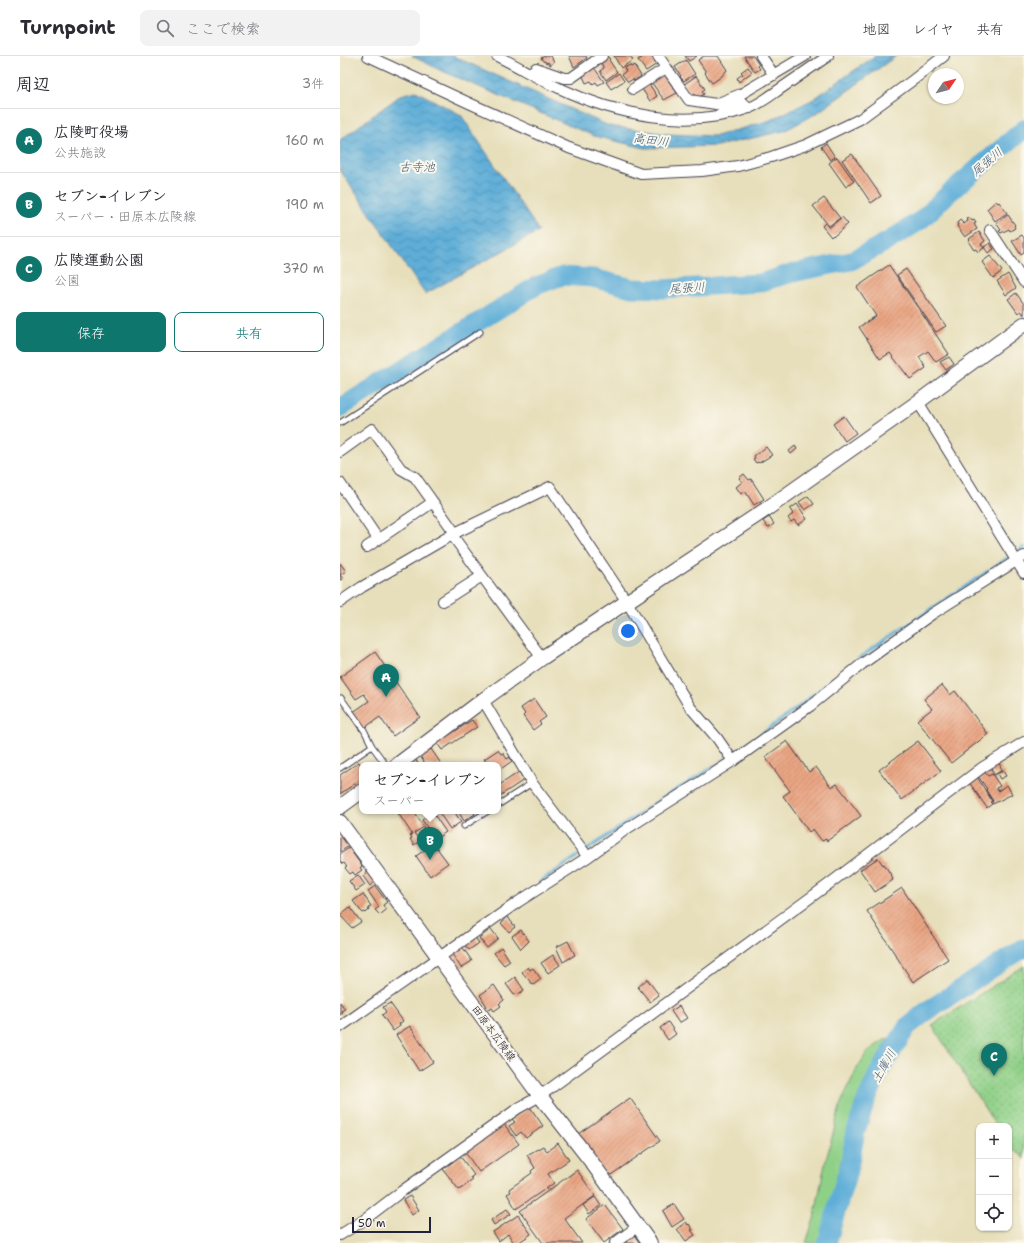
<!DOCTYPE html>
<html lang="ja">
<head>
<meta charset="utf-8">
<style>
  :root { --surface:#fff; --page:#f2f2f3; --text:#2b2b33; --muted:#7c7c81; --line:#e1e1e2; --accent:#0f766e }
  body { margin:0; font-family:"Shantell Sans","Klee One",sans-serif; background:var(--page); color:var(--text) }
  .controls { position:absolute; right:12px; bottom:12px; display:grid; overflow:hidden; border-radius:8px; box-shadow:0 1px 3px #0004 }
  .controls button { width:36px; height:36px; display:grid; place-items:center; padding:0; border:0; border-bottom:1px solid var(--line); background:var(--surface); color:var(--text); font:20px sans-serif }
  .compass { position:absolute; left:588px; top:12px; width:36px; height:36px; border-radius:50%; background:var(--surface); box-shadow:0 1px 3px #0004; rotate:55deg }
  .scale { position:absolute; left:12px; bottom:10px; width:79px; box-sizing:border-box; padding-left:4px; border:2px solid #22223b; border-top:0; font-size:11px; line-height:14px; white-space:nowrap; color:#22223b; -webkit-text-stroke:3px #fbf7ec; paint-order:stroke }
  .you { position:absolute; left:288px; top:575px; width:14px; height:14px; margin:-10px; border:3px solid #fff; border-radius:50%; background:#1a73e8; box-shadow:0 0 0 6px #1a73e833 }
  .badge { display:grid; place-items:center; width:26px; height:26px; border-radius:50%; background:var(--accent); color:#fff; font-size:13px; font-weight:700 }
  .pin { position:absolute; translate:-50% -33px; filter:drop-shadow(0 1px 2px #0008) }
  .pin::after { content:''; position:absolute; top:21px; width:14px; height:12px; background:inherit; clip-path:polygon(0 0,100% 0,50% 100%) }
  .popup { position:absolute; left:19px; top:706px; width:142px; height:52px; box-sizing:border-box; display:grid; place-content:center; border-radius:8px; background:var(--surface); filter:drop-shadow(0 1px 3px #0005); font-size:13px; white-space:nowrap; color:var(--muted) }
  .popup b { font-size:15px; color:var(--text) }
  .popup::after { content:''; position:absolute; left:50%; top:100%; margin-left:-8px; border:8px solid transparent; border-top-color:var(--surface) }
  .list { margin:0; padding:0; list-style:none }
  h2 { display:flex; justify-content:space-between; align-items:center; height:52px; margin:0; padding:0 16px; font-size:17px }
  h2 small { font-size:13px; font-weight:400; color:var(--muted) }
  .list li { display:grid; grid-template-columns:26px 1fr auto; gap:12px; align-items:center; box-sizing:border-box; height:64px; padding:0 16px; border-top:1px solid var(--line) }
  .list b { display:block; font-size:15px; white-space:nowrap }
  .list p { margin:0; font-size:13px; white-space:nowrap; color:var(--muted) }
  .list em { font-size:13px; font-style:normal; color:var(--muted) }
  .actions { display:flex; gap:8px; padding:12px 16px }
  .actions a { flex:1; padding:9px 0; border:1px solid var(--accent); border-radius:8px; text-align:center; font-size:14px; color:var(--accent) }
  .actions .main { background:var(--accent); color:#fff }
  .icon { flex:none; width:22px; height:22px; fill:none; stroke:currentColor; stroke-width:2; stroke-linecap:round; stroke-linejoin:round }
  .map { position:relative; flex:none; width:684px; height:1187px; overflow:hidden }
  header { display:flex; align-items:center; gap:24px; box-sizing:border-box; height:56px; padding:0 20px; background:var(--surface); border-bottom:1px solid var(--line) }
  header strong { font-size:19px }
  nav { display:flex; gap:22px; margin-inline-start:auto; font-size:14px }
  .search { width:280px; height:36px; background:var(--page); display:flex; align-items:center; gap:10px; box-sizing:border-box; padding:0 14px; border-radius:8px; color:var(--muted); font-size:15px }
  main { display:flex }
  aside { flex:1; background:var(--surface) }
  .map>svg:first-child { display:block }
  .grass { fill:#8fd087; stroke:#587961 }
  .park { fill:url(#park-dots); stroke:#587961 }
  .water { fill:url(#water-waves); stroke:#40688a }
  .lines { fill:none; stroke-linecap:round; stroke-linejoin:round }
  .stream { stroke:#5eaed8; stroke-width:3 }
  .river { stroke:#5eaed8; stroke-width:19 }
  .building { fill:url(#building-hatch) }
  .lane-casing { stroke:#403e4e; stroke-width:7 }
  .street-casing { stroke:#403e4e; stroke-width:12 }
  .secondary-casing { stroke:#403e4e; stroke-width:16 }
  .lane { stroke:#fff; stroke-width:5 }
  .street { stroke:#fff; stroke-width:10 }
  .secondary { stroke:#fff; stroke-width:14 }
  .labels { text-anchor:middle; stroke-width:4; stroke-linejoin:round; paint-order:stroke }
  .street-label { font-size:11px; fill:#22223b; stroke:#fbf7ec }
  .water-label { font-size:12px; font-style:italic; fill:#3a5a7a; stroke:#fbf7ec }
</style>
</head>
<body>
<header>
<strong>Turnpoint</strong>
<div class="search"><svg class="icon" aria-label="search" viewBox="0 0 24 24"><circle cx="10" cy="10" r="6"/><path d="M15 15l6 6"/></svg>ここで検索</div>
<nav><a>地図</a><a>レイヤ</a><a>共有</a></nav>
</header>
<main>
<aside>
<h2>周辺<small>3件</small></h2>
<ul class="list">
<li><span class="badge">A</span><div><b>広陵町役場</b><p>公共施設</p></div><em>160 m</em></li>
<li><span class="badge">B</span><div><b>セブン-イレブン</b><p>スーパー · 田原本広陵線</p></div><em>190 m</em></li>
<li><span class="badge">C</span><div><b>広陵運動公園</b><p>公園</p></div><em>370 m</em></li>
</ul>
<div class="actions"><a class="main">保存</a><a>共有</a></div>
</aside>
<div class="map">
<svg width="684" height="1187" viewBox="0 0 684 1187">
  <defs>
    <pattern id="park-dots" width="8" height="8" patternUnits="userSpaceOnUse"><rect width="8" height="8" fill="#8fd087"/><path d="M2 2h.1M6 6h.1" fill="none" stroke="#7bb275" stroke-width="1.8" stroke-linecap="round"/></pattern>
    <pattern id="water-waves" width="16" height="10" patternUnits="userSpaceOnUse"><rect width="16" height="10" fill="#5eaed8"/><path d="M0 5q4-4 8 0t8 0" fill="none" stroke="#4d8db0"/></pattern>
    <pattern id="building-hatch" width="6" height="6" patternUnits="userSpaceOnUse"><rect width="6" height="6" fill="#eaa684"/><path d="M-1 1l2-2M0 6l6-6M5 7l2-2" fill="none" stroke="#bd876d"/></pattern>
  </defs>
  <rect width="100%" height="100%" fill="#fbf7ec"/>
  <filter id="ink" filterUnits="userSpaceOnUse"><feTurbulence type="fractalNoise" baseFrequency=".025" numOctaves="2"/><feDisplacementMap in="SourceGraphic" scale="8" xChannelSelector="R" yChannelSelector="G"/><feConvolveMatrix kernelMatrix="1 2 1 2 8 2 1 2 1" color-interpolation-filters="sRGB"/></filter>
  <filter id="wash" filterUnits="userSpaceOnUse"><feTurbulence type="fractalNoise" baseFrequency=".012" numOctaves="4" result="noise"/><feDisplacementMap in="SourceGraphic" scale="16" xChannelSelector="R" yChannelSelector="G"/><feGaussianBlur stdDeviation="0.9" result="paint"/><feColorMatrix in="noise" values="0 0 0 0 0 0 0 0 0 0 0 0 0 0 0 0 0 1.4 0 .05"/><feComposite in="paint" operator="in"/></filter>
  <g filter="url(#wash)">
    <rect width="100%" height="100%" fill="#e7dfbb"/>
    <!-- grass -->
    <path class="grass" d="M549 982 524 1028 516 1046 480 1187H466L474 1163 484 1112 501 1047 516 1014 528 995 543 985Z"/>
    <!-- park -->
    <path class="park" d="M684 910V1103L681 1099 669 1091V1070H656L592 969Z"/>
    <!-- water -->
    <path class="water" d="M72 0H113L269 70 327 78 376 80 428 65 472 44 535 0H556L477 57 444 75 377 90 305 92 254 80 102 15Z
      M76 35 121 59 199 175 85 238 0 114V84L61 39Z"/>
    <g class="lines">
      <!-- stream -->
      <path class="stream" d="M200 826 321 743 387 703 453 655 526 597 684 491"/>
      <!-- river -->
      <path class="river" d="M0 352 196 230 222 220 253 222 292 232 322 233 419 227 452 217 511 205 550 184 581 164 609 137 684 73
        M487 1187 509 1111 516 1075 525 1048 538 1018 567 971 588 954 684 892"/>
    </g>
    <g id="blocks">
      <!-- building -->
      <path class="building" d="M204 0H211L214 6 210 9 208 6 206 7 205 5 204 6 201 2Z
        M229 0H246L247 2 234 11Z
        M267 0 270 3 269 4 277 16 266 24 260 15 264 12 260 5Z
        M274 0H290L293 4 281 12Z
        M305 0H311L317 8 306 15 298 4Z
        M345 0H357L349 5Z
        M364 0H378L387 14 381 21 372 27 365 17 366 16 358 4Z
        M404 0H413L419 9 418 10 420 13 415 16Z
        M346 4 355 18 344 25 340 21 341 20 335 11Z
        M290 9 291 11 294 9 301 20 294 25 293 23 288 26 282 18 286 15 284 12Z
        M253 10 264 26 258 29 256 26 253 28 251 25 246 27 242 18Z
        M408 11 412 16 399 26 397 22 403 18 401 16Z
        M279 17 284 25 271 33 266 26Z
        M324 18 337 37 324 44 312 27Z
        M356 20 365 33 362 35 364 38 358 42 355 38 351 41 343 29Z
        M309 28 317 40 310 45 302 33Z
        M486 87 495 101 490 104 481 91Z
        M512 98 541 140 531 147 502 104Z
        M497 101 514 125 506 131 489 107Z
        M484 142 500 162 489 170 473 150Z
        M656 145 658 147 659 146 667 157 655 165 647 153Z
        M668 159 675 169 674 170 675 172 670 175 669 173 661 177 659 175 661 174 656 167Z
        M502 161 508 168 494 180 493 179 491 181 482 170 485 167 489 172Z
        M629 161 632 165 634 164 636 167 634 168 637 173 625 181 617 170 618 169 617 167 620 164 624 168 628 165 627 162Z
        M639 176 645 185 641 188 644 192 638 196 636 193 634 194 628 185 630 184 629 183Z
        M682 179 684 182V197L681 199 672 185Z
        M650 187 654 193 648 197 644 191Z
        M650 200 662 215 653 222 642 206Z
        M549 209 609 298 596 306 588 295 579 301 586 312 570 323 550 297 540 303 519 271 536 260 517 231Z
        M566 213 606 270 596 276 557 219Z
        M668 218 676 232 666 239 657 225Z
        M676 237 684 248V259L681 255 678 257 668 243Z
        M609 301 614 308 606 314 600 306Z
        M504 360 516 377 505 385 493 368Z
        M455 390 457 393 451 398 449 395Z
        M426 391 432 399 419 407 418 406 416 407 413 403 415 402 414 400Z
        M404 418 409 424 411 423 424 443 414 449 405 435 401 438 396 431 402 426 399 422Z
        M468 440 474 448 465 454 459 446Z
        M457 448 467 463 458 469 454 464 451 466 448 462 453 458 450 453Z
        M429 461 434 468 428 472 423 465Z
        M0 507 6 515 0 519 3 523 0 524Z
        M35 596 80 661 53 680 40 661 20 675 9 659 29 645 24 638 16 643 0 621Z
        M602 629 610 639 615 635 648 678 611 707 577 664 592 653 584 643Z
        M194 643 206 661 199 666 201 668 193 674 183 660 185 658 181 652Z
        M132 664 137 671 102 694 97 687Z
        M447 685 469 716 476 711 491 731 497 728 521 760 487 785 486 783 482 785 473 773 469 776 443 740 450 735 425 701Z
        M578 685 601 715 562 744 539 714Z
        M91 693 102 709H86L80 700Z
        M158 694 161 698 163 697 167 703 170 701 172 705 158 715V709H145L144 707 146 706 144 703Z
        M75 703 79 709H67Z
        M19 706 22 710V723L0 738V719Z
        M659 707 662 714 654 719 651 712Z
        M663 715 666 720 660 723 657 718Z
        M179 716 184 724 158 741V730Z
        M645 716 648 720 652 718 660 730 656 732 658 735 667 729 672 738 653 748 652 746 653 745 646 734 647 733 638 720Z
        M637 721 652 745 650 746 652 748 647 752 629 726Z
        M60 755H73L84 771 74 777 80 785 74 789 70 783 72 782 70 779 72 778 58 757Z
        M98 755H114L121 766 110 773Z
        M118 755H133L135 758 124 765Z
        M93 757 106 776 95 783 82 764Z
        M2 780 9 790 0 796V781Z
        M94 788 108 807 90 820 76 800Z
        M9 792 22 810 20 812 22 814 15 819 13 816 10 818 5 812 7 811 4 807 2 808 0 805V798Z
        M538 802 543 809 544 808 553 822H552L553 824 535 836 520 814Z
        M28 816 35 826 30 830 23 820Z
        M18 819 25 829 16 835 9 825Z
        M35 830 47 846 43 849 46 854 40 859 35 854 39 851 28 835Z
        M562 832 608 903 573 926 527 855Z
        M23 838 31 850 28 852 29 854 26 857 25 856 23 857 20 854 13 845Z
        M10 851 21 866 12 872 0 859Z
        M168 861 175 871 169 876 161 867Z
        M151 873 158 882 147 892 139 882Z
        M181 874 189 885 181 893 172 880Z
        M134 880 139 887 129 894 124 888Z
        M228 885 235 899 223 906 216 891Z
        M121 889 132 905 121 912 111 896Z
        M161 891 170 905 164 909 154 897Z
        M213 899 220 909 208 917 201 907Z
        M188 911 190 914 193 912 201 923 193 929 182 916Z
        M175 921 184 934 177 939 176 938 174 939 166 928Z
        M307 923 319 939 310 946 298 931Z
        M154 929 164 944 159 948 161 950 154 955 152 952 149 954 140 939Z
        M0 946 5 953 1 955 3 957 0 959Z
        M50 947 63 965 59 968 60 970 53 975 42 959 46 956 43 951Z
        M339 950 347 962 339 967 331 955Z
        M328 966 336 978 328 984 320 972Z
        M70 970 93 1006 79 1015 56 979Z
        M290 1042 320 1085 268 1121 238 1078Z
        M190 1051 203 1070 186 1082 181 1076 176 1080 169 1070 175 1066 172 1063Z
        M164 1068 179 1088 139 1116 125 1096Z
        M218 1087 229 1104 208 1118 214 1127 176 1153 167 1138 171 1136 169 1133 192 1117 191 1115 195 1112 187 1099 203 1090 207 1095Z
        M120 1100 134 1119 131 1121 133 1124 119 1134 103 1113Z
        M237 1114 255 1140 224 1162 242 1187H203L180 1155Z
        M70 1140 79 1154 72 1159 63 1144Z
        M255 1141 261 1150 249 1158 243 1149Z
        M334 1148 344 1163 332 1171 323 1155Z
        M265 1149 283 1173 264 1187 246 1163Z
        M167 1153 171 1158 154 1169 151 1164Z
        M178 1159 191 1178 178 1187H174L168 1178 159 1185 153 1176Z
        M346 1166 348 1169 349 1168 353 1174H351L355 1179 346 1185 337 1173Z
        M294 1179 300 1187H284Z"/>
    </g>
  </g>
  <g filter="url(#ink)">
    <use href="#blocks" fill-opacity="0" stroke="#403e4e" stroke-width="1"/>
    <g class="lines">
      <defs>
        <path id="lane" d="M0 367 140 276
          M0 643 1 642 24 674 32 690 46 709
          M0 712 32 690
          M158 749 192 727
          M124 770 148 755"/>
        <path id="street" d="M28 0 129 47 229 92 301 118 362 115 398 110 431 101 466 89 520 63 573 24 604 0
          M157 0C178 10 198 23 219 32 276 59 348 74 409 52 420 48 430 40 440 33 456 22 472 11 488 0
          M318 0 349 44 376 48 383 52 401 46 410 52
          M421 0 434 19
          M190 17 196 12 224 22H231L262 0
          M293 33 326 12
          M376 48 401 38 465 0
          M650 174 684 226
          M578 346 684 517
          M0 396 32 373 61 413 75 421 115 477
          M0 427 38 483
          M112 479 202 602
          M27 491 93 446
          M103 545 142 520
          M0 546 22 531 115 477 210 431 287 546 350 651 377 682 393 705
          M143 644 192 727 248 801
          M0 971 178 846 248 801 288 772 393 705 470 650 522 608 592 558 684 500
          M0 1179 24 1164 62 1135 177 1053 200 1040 489 828 643 711 684 686
          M275 1187 298 1170"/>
        <path id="secondary" d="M57 709 143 644 202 602 428 452 578 346 684 268
          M0 751 22 735
          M0 766 200 1040 250 1104 310 1187"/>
      </defs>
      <!-- lane casing -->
      <use href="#lane" class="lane-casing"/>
      <!-- street casing -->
      <use href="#street" class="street-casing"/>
      <!-- secondary casing -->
      <use href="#secondary" class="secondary-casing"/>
      <!-- lane -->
      <use href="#lane" class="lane"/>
      <!-- street -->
      <use href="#street" class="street"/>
      <!-- secondary -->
      <use href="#secondary" class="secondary"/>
    </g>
  </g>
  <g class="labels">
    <!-- street labels -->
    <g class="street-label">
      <text transform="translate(154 977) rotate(54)" y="4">田原本広陵線</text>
    </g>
    <!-- water labels -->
    <g class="water-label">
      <text transform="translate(311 84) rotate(7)" y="4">高田川</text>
      <text transform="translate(647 106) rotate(-41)" y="4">尾張川</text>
      <text x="77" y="115">古寺池</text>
      <text transform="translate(347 232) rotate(-4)" y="4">尾張川</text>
      <text transform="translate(544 1010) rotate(-61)" y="4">土庫川</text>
    </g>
  </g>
</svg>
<div class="controls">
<button>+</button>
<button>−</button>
<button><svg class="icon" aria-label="locate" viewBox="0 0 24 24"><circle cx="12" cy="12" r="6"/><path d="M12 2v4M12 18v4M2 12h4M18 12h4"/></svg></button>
</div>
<svg class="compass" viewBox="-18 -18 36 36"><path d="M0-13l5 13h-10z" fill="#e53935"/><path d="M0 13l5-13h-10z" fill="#7c7c81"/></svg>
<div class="scale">50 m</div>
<div class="you"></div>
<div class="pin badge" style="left:46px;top:641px">A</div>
<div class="pin badge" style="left:90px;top:804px">B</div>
<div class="popup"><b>セブン-イレブン</b>スーパー</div>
<div class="pin badge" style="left:654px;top:1020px">C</div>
</div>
</main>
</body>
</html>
